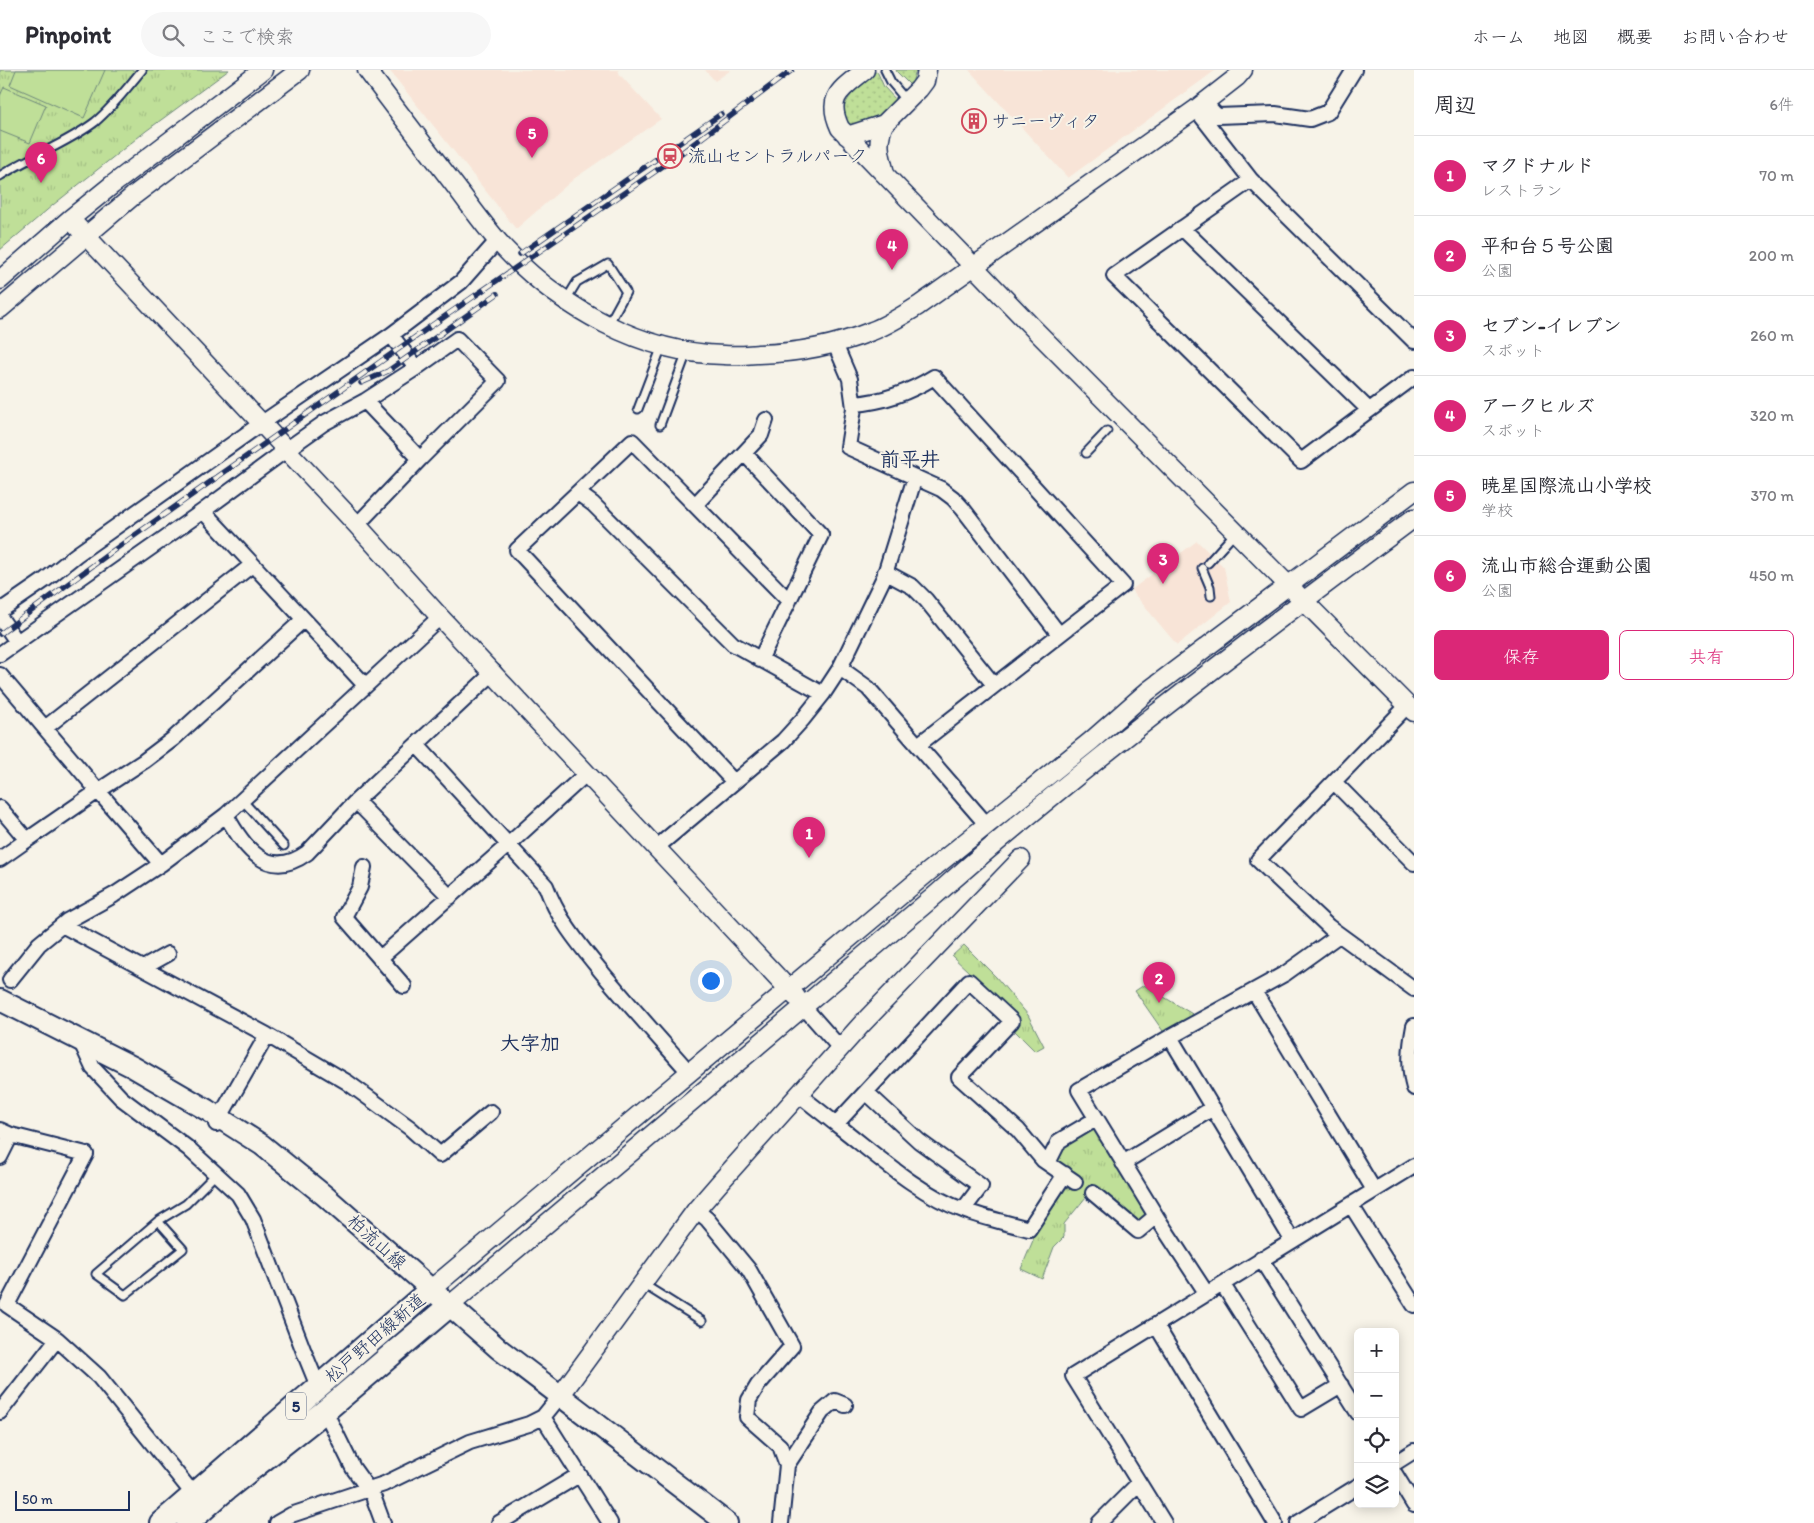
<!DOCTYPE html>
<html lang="ja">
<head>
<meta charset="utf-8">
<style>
  :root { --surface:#fff; --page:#f7f7f7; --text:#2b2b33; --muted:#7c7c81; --line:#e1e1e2; --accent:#db2777 }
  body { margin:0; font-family:Itim,"Klee One",sans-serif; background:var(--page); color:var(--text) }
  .controls { position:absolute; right:15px; bottom:15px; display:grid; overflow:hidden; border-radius:8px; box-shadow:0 2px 12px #0003 }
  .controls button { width:45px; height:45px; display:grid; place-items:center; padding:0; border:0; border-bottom:1px solid var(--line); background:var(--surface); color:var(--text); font:25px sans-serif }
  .scale { position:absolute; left:15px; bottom:12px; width:115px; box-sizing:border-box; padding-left:5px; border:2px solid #1b2f5e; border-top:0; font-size:14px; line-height:18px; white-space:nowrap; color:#1b2f5e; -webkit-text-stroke:4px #f7f3e8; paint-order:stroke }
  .you { position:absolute; left:710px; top:910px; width:18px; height:18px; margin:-12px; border:4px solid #fff; border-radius:50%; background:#1a73e8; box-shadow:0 0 0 8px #1a73e833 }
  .badge { display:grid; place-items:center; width:32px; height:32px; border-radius:50%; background:var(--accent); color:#fff; font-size:16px; font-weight:700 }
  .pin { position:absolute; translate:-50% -41px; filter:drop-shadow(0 1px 2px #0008) }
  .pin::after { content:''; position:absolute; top:26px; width:18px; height:15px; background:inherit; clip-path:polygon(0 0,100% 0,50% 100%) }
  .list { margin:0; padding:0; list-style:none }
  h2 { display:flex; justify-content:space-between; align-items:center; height:65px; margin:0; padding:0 20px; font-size:21px }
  h2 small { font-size:16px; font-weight:400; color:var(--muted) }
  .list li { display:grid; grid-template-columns:32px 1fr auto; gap:15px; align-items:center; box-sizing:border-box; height:80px; padding:0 20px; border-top:1px solid var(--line) }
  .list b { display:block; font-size:19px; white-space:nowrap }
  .list p { margin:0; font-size:16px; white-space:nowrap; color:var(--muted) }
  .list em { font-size:16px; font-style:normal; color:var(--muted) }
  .actions { display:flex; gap:10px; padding:15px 20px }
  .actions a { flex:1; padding:11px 0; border:1px solid var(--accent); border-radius:8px; text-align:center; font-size:18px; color:var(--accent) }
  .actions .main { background:var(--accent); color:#fff }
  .icon { flex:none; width:28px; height:28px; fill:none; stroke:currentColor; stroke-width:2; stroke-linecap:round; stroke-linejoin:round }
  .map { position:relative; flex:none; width:1414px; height:1453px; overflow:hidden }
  header { display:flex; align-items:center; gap:30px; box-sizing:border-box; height:70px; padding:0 25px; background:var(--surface); border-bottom:1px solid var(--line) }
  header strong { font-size:24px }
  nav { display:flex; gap:28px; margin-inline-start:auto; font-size:18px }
  .search { width:350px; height:45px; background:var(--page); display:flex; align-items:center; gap:12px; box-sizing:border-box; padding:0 18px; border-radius:28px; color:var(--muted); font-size:19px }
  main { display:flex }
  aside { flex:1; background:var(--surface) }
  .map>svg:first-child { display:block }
  .built { fill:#f8e4d7 }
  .grass { fill:url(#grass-dots); stroke:#6d877b }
  .park { fill:url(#park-tufts); stroke:#6d877b }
  .pitch { fill:#bfdf98; stroke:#6d877b }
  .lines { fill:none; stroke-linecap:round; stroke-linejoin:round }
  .service-casing { stroke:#1b2f5e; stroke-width:11 }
  .minor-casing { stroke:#1b2f5e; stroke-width:18 }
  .tertiary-casing { stroke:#1b2f5e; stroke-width:21 }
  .secondary-casing { stroke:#1b2f5e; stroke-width:24 }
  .primary-casing { stroke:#1b2f5e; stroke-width:26 }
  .service { stroke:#f7f3e8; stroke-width:7 }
  .minor { stroke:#f7f3e8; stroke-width:14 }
  .tertiary { stroke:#f7f3e8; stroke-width:18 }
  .secondary { stroke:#f7f3e8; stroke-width:20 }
  .primary { stroke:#f7f3e8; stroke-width:22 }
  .rail-casing { stroke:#1b2f5e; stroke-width:5.5 }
  .rail { stroke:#f7f3e8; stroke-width:4; stroke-dasharray:11; stroke-linecap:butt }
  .labels { text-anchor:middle; stroke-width:4; stroke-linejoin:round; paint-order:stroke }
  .shield { fill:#f7f3e8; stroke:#5d6a87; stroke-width:1 }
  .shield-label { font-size:16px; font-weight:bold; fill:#1b2f5e }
  .poi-label { font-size:18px; fill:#1b2f5e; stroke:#f7f3e8; text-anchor:start }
  .street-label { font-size:18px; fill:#1b2f5e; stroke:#f7f3e8 }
  .quarter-label { font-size:20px; font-weight:bold; fill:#1b2f5e; stroke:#f7f3e8 }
</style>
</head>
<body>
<header>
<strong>Pinpoint</strong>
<div class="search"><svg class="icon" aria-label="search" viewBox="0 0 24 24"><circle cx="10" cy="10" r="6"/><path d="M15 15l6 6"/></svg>ここで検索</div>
<nav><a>ホーム</a><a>地図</a><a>概要</a><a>お問い合わせ</a></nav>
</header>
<main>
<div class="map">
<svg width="1414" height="1453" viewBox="0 0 1414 1453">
  <defs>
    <pattern id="grass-dots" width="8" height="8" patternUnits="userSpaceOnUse" patternTransform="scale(1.25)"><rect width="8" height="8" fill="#bfdf98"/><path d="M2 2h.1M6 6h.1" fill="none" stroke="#a4c085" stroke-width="1.8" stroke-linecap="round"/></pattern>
    <pattern id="park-tufts" width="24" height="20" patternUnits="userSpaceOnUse" patternTransform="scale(1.25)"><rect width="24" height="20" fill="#bfdf98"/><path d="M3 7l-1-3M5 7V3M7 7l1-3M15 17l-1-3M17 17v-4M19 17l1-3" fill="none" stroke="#a4c085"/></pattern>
  </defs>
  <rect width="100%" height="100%" fill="#f7f3e8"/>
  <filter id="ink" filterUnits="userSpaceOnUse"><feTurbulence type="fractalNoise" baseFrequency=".02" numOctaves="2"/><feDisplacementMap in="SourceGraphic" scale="10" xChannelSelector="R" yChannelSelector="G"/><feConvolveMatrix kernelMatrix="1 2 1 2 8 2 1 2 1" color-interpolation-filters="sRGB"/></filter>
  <g filter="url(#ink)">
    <!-- built -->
    <path class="built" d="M389 0H618L620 5 661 49 575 108 516 159Z
      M705 0H731L715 11Z
      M969 0H1216L1068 108Z
      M1197 471 1224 497 1231 532 1177 575 1131 520Z"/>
    <!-- grass -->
    <path class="grass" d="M896 0H916L911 16 897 2Z
      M877 1 884 17 897 31 875 51 853 60C827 39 861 14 877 1Z"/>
    <!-- park -->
    <path class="park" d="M0 0H229L146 61 53 135 0 180Z
      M964 875 996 907 1028 945 1044 976 1035 981 1013 959 1020 950 952 886Z
      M1144 915 1194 945 1165 964 1135 921Z
      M1089 1059 1096 1061 1147 1143 1146 1149 1139 1154 1086 1127 1064 1154V1167L1054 1177 1042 1209 1021 1199 1034 1168 1033 1167 1065 1118 1072 1117 1055 1092 1063 1076Z"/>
    <!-- pitch -->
    <path class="pitch" d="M16 0H105L84 48 10 15Z
      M4 17 46 35 30 73 0 61V26Z"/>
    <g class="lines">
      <defs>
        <path id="service" d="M885 0 891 12 907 31
          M0 106C31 86 66 74 95 52 113 37 127 18 142 0
          M566 230 577 212 608 194 626 222 608 255
          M638 339 662 276
          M660 355 687 282
          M1086 383 1107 361
          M1208 493 1235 463
          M1202 498 1210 517 1211 526
          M243 731 284 776
          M158 1151 183 1179 125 1225 96 1204 158 1151 186 1134 216 1104
          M643 1214 702 1251"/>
        <path id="minor" d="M1205 33 1217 46 1275 44 1310 49 1328 42 1354 0
          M1196 39 1251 110 1414 271
          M1251 110 1114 206 1301 391 1414 307
          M1182 158 1369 340
          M391 265 416 298
          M835 274 850 309 854 338 848 377 941 419 953 428 963 439 1059 564
          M365 331 420 389
          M854 334C881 332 910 322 934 307L1123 515 918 675
          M744 383 821 465 760 590
          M578 423 593 434 733 574 823 624 840 598 884 507 915 407
          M695 435 761 365 766 350
          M203 441 365 615
          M885 502 913 517 926 530 994 615
          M0 541 45 510 76 485 262 353 391 265 461 212 497 171
          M0 547 17 572
          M0 584 203 441 286 380 324 353 365 331 416 298 457 269 498 311 420 389 357 455
          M840 598 868 618 987 755
          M0 605 98 721 144 691 173 669 303 550
          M1408 635 1258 790 1329 857 1414 919
          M45 658 252 495
          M417 675 546 816C557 848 579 874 600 900 629 935 659 968 689 1002
          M734 712 517 480 632 371 789 531
          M1334 712 1414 793
          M356 731 450 827
          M0 738 27 770 98 721 161 794
          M226 745C244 778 268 811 307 783L356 731 494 602
          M657 777 783 671 803 649 823 624
          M0 789 27 770
          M364 797 360 817 344 847 404 916
          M62 855 267 965
          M380 888 508 775 587 703
          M143 898 168 884
          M10 910 39 874 67 851 114 825 161 794 226 745 440 547
          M1254 921 1374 1120
          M803 936 840 978
          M1414 956C1410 977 1408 997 1414 1018
          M1170 967 1292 1170
          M81 972 93 998 121 1028 189 1079 238 1124 253 1149 304 1282 315 1309 320 1315
          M866 1022 919 1071 981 1116 963 1140
          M798 1024 836 1054 969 911 1012 951 959 1007 1018 1060 1043 1090 1075 1112
          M216 1054 267 965 347 1012 410 1058 440 1085 491 1042
          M836 1054C874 1083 918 1124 963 1140 984 1148 1008 1153 1029 1159L1065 1104
          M0 1060 11 1065 86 1084 7 1235 57 1269
          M0 1087 11 1065
          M1048 1093 1059 1071 1096 1049
          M1123 1093 1213 1038
          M1093 1123 1138 1161 1156 1146 1079 1020 1170 967 1286 903 1339 865
          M1351 1135 1414 1235
          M696 1140 707 1149 749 1200 792 1276 758 1315 749 1330 747 1347 780 1376 787 1395 781 1453
          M1156 1146 1207 1224
          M1261 1189 1358 1343
          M1223 1215 1301 1339 1341 1315
          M1156 1255 1275 1453
          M325 1341 353 1398 373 1426 383 1453
          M0 1342 57 1269 99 1307 194 1425
          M543 1347 610 1453
          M1395 1393 1414 1381
          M787 1395 822 1342 835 1331 845 1335
          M1395 1404 1414 1435
          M277 1453 291 1445 384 1414 470 1372 529 1354 543 1347 560 1326
          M499 1453 579 1405
          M1099 1453 1139 1413
          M1164 1453 1073 1306C1187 1236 1300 1165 1414 1096
          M1298 1453 1358 1416"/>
        <path id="tertiary" d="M367 0C396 39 426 78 456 117 472 138 487 160 505 179 561 238 641 283 724 285 735 286 746 285 758 284 797 283 835 276 872 261 888 255 903 245 918 236L1196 39 1237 7 1243 0
          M865 0C842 19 825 26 840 58L1034 259 1414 642
          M847 66 884 54
          M885 103C880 84 876 73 884 54L919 19 925 11 927 0
          M70 149 357 455 440 547 796 927
          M0 210 70 149 112 115 263 0
          M0 239 133 126 300 0
          M430 1220 927 803 1091 671 1148 621 1414 421
          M449 1236 931 829C1085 693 1250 571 1414 448
          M560 1326 696 1140 723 1109 861 955 1021 789"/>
        <path id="secondary" d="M0 930 133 997 207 1040 262 1075 325 1126 499 1279 727 1453"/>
        <path id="primary" d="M161 1453 430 1220
          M188 1453 225 1420 325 1341 449 1236"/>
      </defs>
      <!-- service casing -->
      <use href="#service" class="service-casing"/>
      <!-- minor casing -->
      <use href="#minor" class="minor-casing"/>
      <!-- tertiary casing -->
      <use href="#tertiary" class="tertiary-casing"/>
      <!-- secondary casing -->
      <use href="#secondary" class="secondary-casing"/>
      <!-- primary casing -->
      <use href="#primary" class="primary-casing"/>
      <!-- service -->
      <use href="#service" class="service"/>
      <!-- minor -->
      <use href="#minor" class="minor"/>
      <!-- tertiary -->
      <use href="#tertiary" class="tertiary"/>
      <!-- secondary -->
      <use href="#secondary" class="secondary"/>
      <!-- primary -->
      <use href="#primary" class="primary"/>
      <defs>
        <path id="rail" d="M520 184 721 44
          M361 313 388 301 497 224
          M0 564 114 480 431 256 676 87 792 0"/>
      </defs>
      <!-- rail casing -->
      <use href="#rail" class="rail-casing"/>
      <!-- rail -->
      <use href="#rail" class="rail"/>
    </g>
  </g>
  <!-- icons -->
  <defs>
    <symbol id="building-ring" viewBox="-11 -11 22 22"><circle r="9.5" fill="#f7f3e8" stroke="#d1495b" stroke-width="1.5"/><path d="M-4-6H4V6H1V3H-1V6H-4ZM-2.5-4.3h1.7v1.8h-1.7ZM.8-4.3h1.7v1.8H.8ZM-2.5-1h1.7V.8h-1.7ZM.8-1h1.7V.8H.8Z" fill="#d1495b"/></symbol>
    <symbol id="station-ring" viewBox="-11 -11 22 22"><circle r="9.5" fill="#f7f3e8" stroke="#d1495b" stroke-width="1.5"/><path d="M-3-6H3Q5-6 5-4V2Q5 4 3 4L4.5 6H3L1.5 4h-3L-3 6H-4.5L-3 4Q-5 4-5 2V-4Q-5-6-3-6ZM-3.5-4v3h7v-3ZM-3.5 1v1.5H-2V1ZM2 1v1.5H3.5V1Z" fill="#d1495b"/></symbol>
  </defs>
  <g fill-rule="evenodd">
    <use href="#building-ring" x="960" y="37" width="28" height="28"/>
    <use href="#station-ring" x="656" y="72" width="28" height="28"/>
  </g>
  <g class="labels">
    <!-- shield labels -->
    <rect class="shield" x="286" y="1322.5" width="20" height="27" rx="4"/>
    <g class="shield-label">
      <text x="296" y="1342">5</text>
    </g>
    <!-- poi labels -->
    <g class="poi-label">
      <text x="992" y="57">サニーヴィタ</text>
      <text x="688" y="92">流山セントラルパーク</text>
    </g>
    <!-- street labels -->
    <g class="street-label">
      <text transform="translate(377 1172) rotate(42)" y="6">柏流山線</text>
      <text transform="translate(375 1268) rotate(-41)" y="6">松戸野田線新道</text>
    </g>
    <!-- quarter labels -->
    <g class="quarter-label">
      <text x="910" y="396">前平井</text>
      <text x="530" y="980">大字加</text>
    </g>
  </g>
</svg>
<div class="controls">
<button>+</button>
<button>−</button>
<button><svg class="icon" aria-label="locate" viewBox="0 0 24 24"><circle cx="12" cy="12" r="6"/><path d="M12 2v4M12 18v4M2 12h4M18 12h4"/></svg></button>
<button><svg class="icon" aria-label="layers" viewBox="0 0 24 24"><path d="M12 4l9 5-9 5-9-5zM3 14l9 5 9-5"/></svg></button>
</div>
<div class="scale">50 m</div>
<div class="you"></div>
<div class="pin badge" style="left:809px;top:788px">1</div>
<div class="pin badge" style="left:1159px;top:933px">2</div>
<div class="pin badge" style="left:1163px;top:514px">3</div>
<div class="pin badge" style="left:892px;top:200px">4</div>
<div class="pin badge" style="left:532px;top:88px">5</div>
<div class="pin badge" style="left:41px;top:113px">6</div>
</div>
<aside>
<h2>周辺<small>6件</small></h2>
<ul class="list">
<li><span class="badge">1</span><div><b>マクドナルド</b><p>レストラン</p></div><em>70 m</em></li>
<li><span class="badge">2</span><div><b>平和台５号公園</b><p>公園</p></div><em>200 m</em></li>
<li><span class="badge">3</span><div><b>セブン-イレブン</b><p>スポット</p></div><em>260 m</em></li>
<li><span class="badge">4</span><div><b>アークヒルズ</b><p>スポット</p></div><em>320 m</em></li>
<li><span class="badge">5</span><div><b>暁星国際流山小学校</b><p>学校</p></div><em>370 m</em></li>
<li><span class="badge">6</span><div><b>流山市総合運動公園</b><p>公園</p></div><em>450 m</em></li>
</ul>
<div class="actions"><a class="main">保存</a><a>共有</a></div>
</aside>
</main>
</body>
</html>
